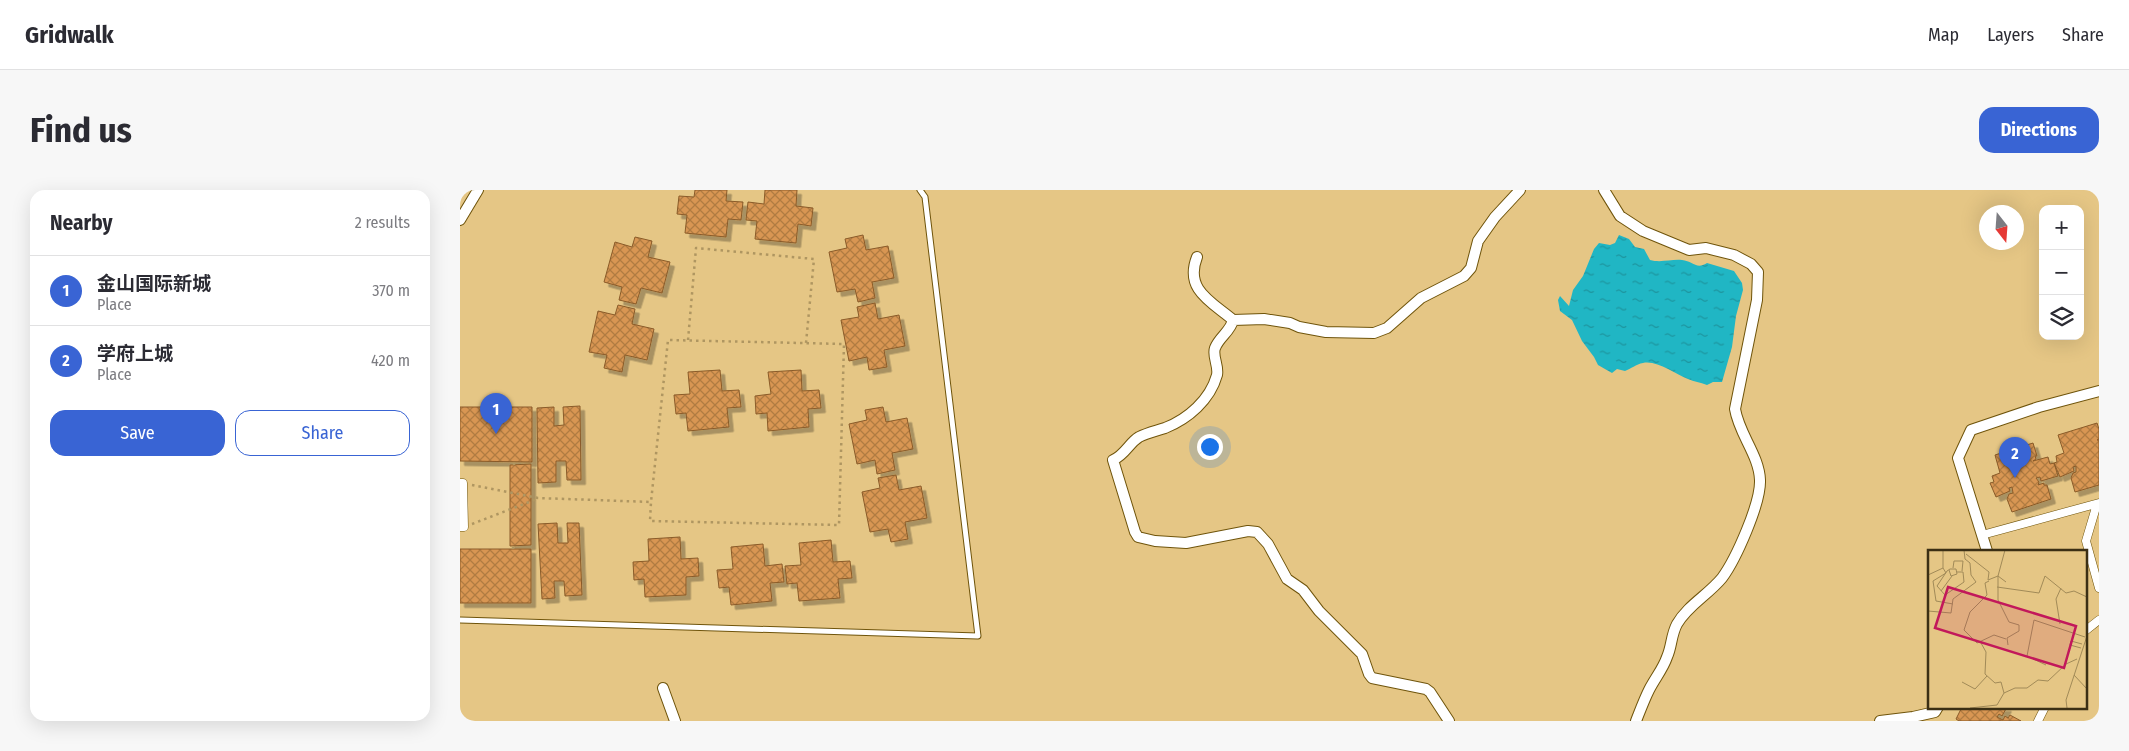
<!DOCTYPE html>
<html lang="en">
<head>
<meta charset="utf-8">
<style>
  :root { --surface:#fff; --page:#f7f7f7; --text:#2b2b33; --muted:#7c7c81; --line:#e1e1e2; --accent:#3964d4 }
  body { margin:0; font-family:"Fira Sans Condensed","Noto Sans SC",sans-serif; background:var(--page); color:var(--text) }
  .controls { position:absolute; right:15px; top:15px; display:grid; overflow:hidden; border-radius:10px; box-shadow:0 5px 20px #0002 }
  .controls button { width:45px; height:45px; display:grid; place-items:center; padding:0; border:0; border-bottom:1px solid var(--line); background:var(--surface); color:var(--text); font:25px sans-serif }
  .compass { position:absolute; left:1519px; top:15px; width:45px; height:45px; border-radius:50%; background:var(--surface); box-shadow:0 5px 20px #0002; rotate:163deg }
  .you { position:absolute; left:749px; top:256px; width:18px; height:18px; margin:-12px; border:4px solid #fff; border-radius:50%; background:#1a73e8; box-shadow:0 0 0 8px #1a73e833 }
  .badge { display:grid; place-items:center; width:32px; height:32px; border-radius:50%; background:var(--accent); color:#fff; font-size:16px; font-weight:700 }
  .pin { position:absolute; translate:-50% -41px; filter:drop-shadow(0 1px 2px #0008) }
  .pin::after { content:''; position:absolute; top:26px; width:18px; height:15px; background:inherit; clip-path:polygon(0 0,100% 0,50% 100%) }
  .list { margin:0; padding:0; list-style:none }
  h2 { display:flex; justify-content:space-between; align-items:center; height:65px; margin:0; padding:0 20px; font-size:21px }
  h2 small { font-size:16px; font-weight:400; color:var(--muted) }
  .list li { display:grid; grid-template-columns:32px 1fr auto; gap:15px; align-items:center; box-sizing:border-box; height:70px; padding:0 20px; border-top:1px solid var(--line) }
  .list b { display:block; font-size:19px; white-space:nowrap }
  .list p { margin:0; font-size:16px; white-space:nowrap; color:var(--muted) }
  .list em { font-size:16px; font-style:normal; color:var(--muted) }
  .actions { display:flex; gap:10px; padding:15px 20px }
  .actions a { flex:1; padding:11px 0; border:1px solid var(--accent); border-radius:15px; text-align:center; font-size:18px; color:var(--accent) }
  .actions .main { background:var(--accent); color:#fff }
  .icon { flex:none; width:28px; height:28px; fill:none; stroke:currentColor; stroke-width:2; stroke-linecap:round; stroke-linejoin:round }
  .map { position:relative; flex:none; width:1639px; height:531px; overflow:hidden; border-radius:15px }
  header { display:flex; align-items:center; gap:30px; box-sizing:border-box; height:70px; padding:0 25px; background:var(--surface); border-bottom:1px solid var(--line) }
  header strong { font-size:24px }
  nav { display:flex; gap:28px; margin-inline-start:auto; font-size:18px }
  .intro { display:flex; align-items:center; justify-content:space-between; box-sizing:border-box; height:120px; padding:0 30px }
  h1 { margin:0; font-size:35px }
  .button { padding:12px 22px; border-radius:15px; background:var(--accent); color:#fff; font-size:18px; font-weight:700 }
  main { display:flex; gap:30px; padding:0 30px }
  aside { flex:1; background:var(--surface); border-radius:15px; box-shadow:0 5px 20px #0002 }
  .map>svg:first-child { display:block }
  .water { fill:url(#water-ripples) }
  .building { fill:url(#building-cross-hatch); stroke:#8a5b29; filter:url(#shadow) }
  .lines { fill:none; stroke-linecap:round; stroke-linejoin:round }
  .service-casing { stroke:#6f540b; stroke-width:7 }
  .pedestrian-casing { stroke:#6f540b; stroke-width:9 }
  .minor-casing { stroke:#6f540b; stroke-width:12 }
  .path { stroke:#af9661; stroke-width:2.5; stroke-dasharray:2.5 4; stroke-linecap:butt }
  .service { stroke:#fff; stroke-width:5 }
  .pedestrian { stroke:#fff; stroke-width:8 }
  .minor { stroke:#fff; stroke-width:10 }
  .inset-road { fill:none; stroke:#a18a58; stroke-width:1 }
  .view { fill:#c2185b; fill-opacity:0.15; stroke:#c2185b; stroke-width:2.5 }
  .inset-edge { fill:none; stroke:#3b2f14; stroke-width:2.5 }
</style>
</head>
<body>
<header>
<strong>Gridwalk</strong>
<nav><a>Map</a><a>Layers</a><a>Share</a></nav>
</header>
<div class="intro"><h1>Find us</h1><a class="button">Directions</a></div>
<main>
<aside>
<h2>Nearby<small>2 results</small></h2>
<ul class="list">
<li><span class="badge">1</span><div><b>金山国际新城</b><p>Place</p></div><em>370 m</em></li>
<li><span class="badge">2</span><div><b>学府上城</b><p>Place</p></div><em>420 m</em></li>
</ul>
<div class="actions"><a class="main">Save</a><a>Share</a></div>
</aside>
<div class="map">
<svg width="1639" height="531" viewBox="0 0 1639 531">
  <defs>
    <pattern id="water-ripples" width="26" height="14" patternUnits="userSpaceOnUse" patternTransform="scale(1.25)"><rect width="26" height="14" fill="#20b6c4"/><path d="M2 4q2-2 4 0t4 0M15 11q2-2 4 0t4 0" fill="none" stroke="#1d949e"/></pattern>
    <pattern id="building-cross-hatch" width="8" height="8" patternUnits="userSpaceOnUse" patternTransform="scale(1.25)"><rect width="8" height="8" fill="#d89652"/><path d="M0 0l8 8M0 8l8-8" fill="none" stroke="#b07b43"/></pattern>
    <filter id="shadow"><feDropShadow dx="4.5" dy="4.5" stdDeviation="0" flood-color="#0004"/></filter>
  </defs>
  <rect width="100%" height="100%" fill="#e5c685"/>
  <!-- water -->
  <path class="water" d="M1159 45 1169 49 1175 57 1184 59 1190 70C1201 73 1211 69 1222 70 1233 71 1236 80 1247 73L1274 81 1282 93 1283 100 1276 126 1272 157 1262 192H1253L1247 195C1240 192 1234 192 1228 189 1215 184 1197 170 1183 173 1176 174 1171 179 1165 181L1157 179 1152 183 1138 175 1134 167 1122 151 1112 130 1100 121 1098 110 1100 106 1109 116 1113 100 1123 86 1134 59 1139 53 1150 55 1155 53Z"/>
  <!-- building -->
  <path class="building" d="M235 0H267L266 11 283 12 281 30 268 29 266 47 225 43 227 25 217 24 219 6 234 7Z
    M305 0H337L336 16 353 18 351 36 338 34 336 53 295 49 297 31 286 30 288 12 304 14Z
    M403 45 406 60 428 56 434 88 412 92 415 108 398 112 395 99 377 102 369 62 387 58 385 49Z
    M175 47 192 51 188 67 210 72 202 103 181 98 176 114 159 110 162 97 144 92 155 52 172 57Z
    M415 113 418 129 439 125 445 156 424 160 427 177 409 180 407 167 389 171 381 130 399 127 397 117Z
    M158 115 175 119 172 134 194 139 187 170 165 165 162 182 144 178 147 165 129 162 138 121 155 125Z
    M260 180 262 201 279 200 281 217 267 218 269 237 228 241 226 223 216 224 214 205 230 204 228 182Z
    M341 180 342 201 359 200 361 218 348 219 349 237 308 241 307 223 296 224 295 206 311 204 308 182Z
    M120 216 121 290H107L106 271H96V292L78 293 77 218 94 217V236L104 235 103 217Z
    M0 217H72V272L0 271Z
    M423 217 426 232 447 228 453 259 432 263 435 280 417 284 415 270 397 274 389 234 407 230 405 220Z
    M1637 233 1639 239V249L1637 250H1639V295L1615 302 1611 288 1613 283 1616 282V276L1613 277 1614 281 1600 287 1594 273 1597 272 1596 266 1604 263 1598 245Z
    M1573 253 1577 266H1575L1576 269 1573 271 1588 267 1590 274 1594 273 1598 286 1581 291 1580 287 1576 288 1579 292 1578 295 1584 293V295H1587L1591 309 1552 322 1547 309 1549 304 1553 303 1552 297 1549 298 1550 301 1536 307 1530 293 1534 292 1532 286 1540 283 1535 265Z
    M71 274V355L50 356V275Z
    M436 285 439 300 461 296 467 328 445 332 448 349 431 352 428 339 410 342 402 302 420 298 418 288Z
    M97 333 98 353H108L107 333H119L122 405 105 406 104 391H94L95 408 82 409 78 334Z
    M220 347 221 369 238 368 239 386 226 387V405L185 407 184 389 174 390 173 372 189 371 188 349Z
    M371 350 373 372 390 371 392 388 378 389 380 408 339 411 337 393 327 394 325 376 341 375 339 353Z
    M303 354 305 376 322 374 324 392 310 393 312 411 271 415 269 397 259 398 257 380 273 379 271 357Z
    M0 359H71V413H0Z
    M1502 517H1547L1542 526 1539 524 1537 527 1543 530 1545 526 1548 528 1550 525 1561 531H1499L1496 529Z"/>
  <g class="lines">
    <defs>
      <path id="service" d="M0 430 518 446 465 7 460 0"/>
      <path id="pedestrian" d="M0 293H3L4 337H0
        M1637 314 1626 351 1639 398
        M1522 345 1639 313
        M1625 441 1639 430
        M1578 531 1585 517"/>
      <path id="minor" d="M1144 0 1160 26 1183 41 1229 60 1246 58 1274 65 1291 74 1298 82 1297 110 1275 219C1279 244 1299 265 1300 290 1301 313 1276 369 1262 388 1248 405 1228 415 1217 434 1211 445 1212 456 1207 467 1203 479 1195 488 1189 500 1184 510 1180 521 1176 531
        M0 30 18 0
        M737 67C724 100 752 112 773 130 771 141 759 147 755 158 752 166 759 176 757 185 750 210 728 229 705 238 696 241 687 243 679 247 669 253 665 265 653 270L675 342 678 347 695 351 726 353 788 341 797 342 808 354 827 389 843 400 859 421 902 464 909 484 912 488 966 499 970 502 989 531
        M773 130 804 129 830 133 839 137 866 142 914 143 927 138 961 108 1004 86 1011 78 1018 51 1035 27 1060 0
        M1527 361 1498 268 1511 240 1579 217 1639 201
        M203 498 215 531
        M1420 531 1453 527 1475 522 1478 517"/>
    </defs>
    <!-- service casing -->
    <use href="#service" class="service-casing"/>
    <!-- pedestrian casing -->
    <use href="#pedestrian" class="pedestrian-casing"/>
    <!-- minor casing -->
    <use href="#minor" class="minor-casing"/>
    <!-- path -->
    <path class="path" d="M228 150 236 58 354 69 346 153
      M54 275V272
      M12 295 78 308 191 312 190 331 379 335 384 154 208 150 191 312
      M12 334 77 309
      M53 359V355"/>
    <!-- service -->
    <use href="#service" class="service"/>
    <!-- pedestrian -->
    <use href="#pedestrian" class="pedestrian"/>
    <!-- minor -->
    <use href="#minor" class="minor"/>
  </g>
  <!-- overview -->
  <g transform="translate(1468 360)">
    <rect width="159" height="159" fill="#e5c685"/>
    <path class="inset-road" d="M77 0 70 26V50L81 72 91 75V81L79 88 80 95M38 4 61 22 60 30 70 26 78 32M15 18 18 23 5 31 8 51 25 54M25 18 26 11H35L34 21M21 20 23 26 29 24 28 19H22L19 21 9 36 17 45 36 32 35 22H29M0 25 15 18V0M61 31 57 33 59 45 42 62 36 80 49 93 66 85 78 89M69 37 111 43 117 26 138 43 146 41 159 47M13 41 24 26M0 61 23 63 25 49 48 32 43 25 42 13 37 9 36 0M132 74 128 49 133 38M53 93 58 102 57 124 67 133 73 132 76 143M153 98 142 95 143 91 154 94M118 115 99 106 106 70 157 87M146 125 159 139M34 132 47 139 59 126M42 158 69 155 76 143 87 138H99L110 130 120 131 138 114 149 109M139 158 138 150 159 86"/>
    <path class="view" d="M20 37 148 76 136 118 7 78Z"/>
    <rect width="159" height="159" class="inset-edge"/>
  </g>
</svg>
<div class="controls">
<button>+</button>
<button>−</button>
<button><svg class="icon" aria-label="layers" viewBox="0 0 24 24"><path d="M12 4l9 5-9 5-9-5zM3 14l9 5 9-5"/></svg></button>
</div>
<svg class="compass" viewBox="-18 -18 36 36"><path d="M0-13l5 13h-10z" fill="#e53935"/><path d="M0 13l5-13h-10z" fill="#7c7c81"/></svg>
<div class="you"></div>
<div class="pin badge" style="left:36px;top:244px">1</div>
<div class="pin badge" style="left:1555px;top:288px">2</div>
</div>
</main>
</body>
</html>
